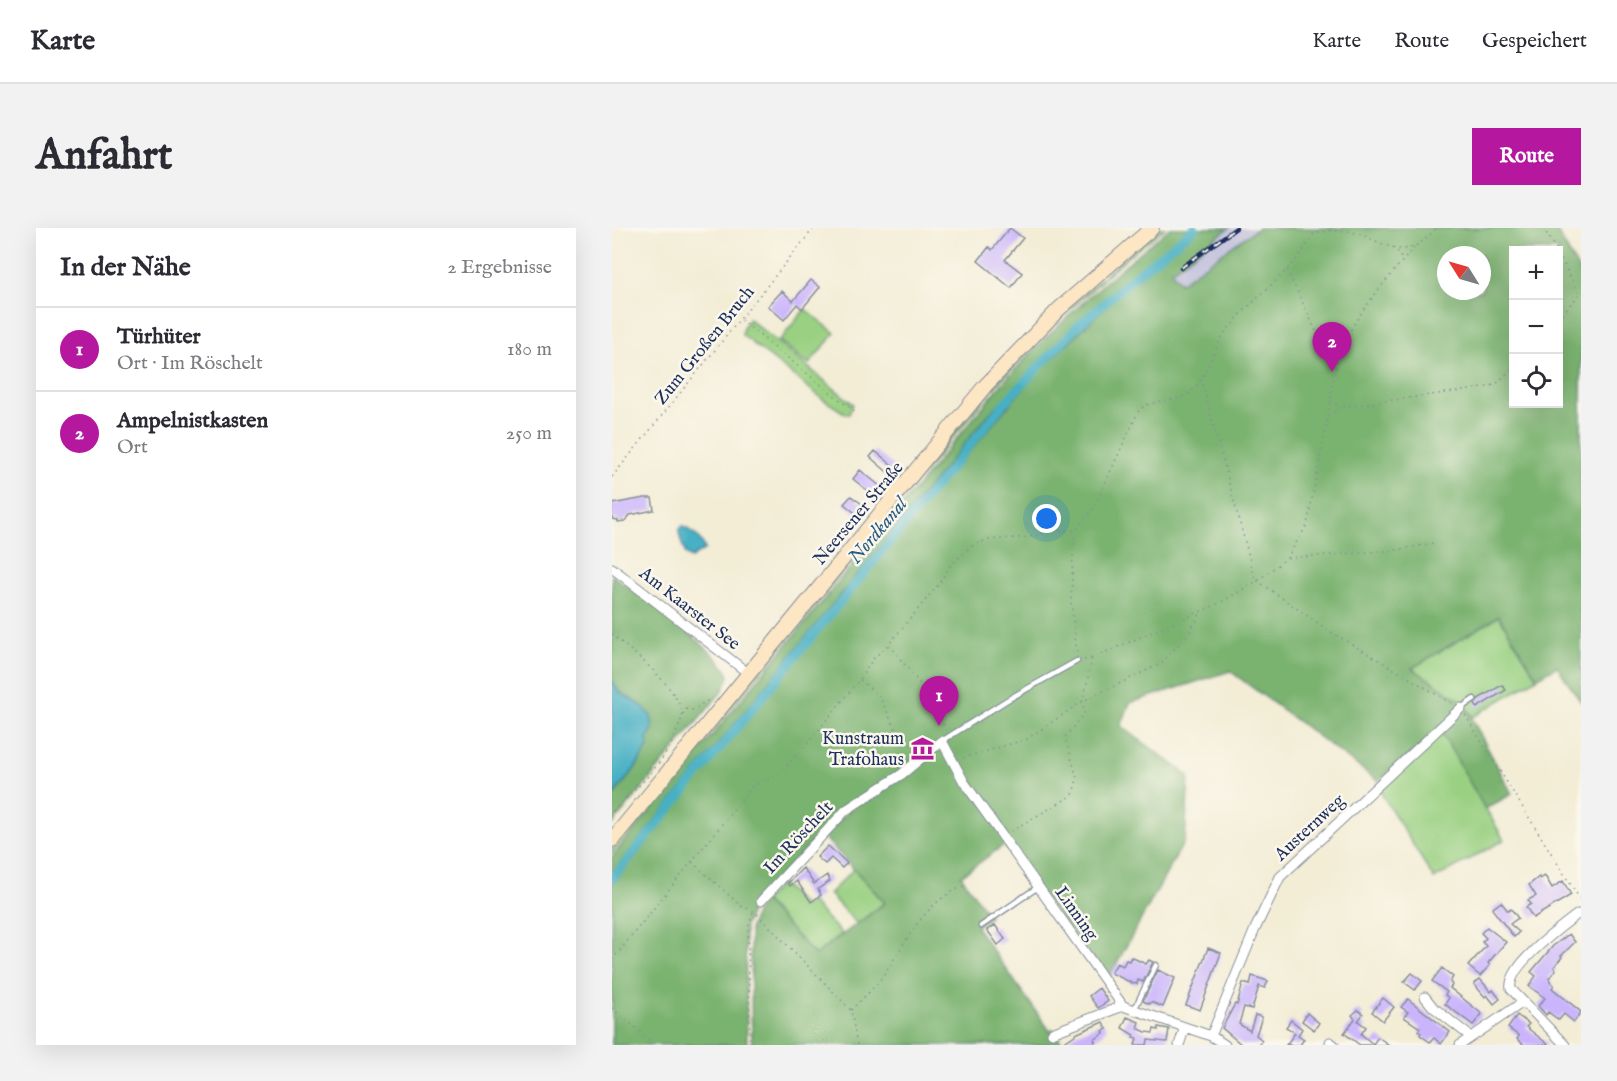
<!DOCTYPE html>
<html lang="de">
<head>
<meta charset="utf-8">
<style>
  :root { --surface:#fff; --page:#f2f2f3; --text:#2b2b33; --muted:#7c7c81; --line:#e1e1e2; --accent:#b5179e }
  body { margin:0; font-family:"IM FELL English",serif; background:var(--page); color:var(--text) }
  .controls { position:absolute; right:18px; top:18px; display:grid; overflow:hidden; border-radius:0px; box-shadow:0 6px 24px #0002 }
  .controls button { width:54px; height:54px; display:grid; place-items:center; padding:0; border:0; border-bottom:2px solid var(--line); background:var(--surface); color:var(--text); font:30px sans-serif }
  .compass { position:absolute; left:825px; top:18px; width:54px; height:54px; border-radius:50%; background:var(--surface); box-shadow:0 6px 24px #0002; rotate:307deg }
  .you { position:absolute; left:435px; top:291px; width:21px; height:21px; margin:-15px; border:4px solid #fff; border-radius:50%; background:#1a73e8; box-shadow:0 0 0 9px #1a73e833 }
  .badge { display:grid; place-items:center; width:39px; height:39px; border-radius:50%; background:var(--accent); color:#fff; font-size:20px; font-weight:700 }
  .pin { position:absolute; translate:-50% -50px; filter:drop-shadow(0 2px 3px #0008) }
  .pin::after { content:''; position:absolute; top:32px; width:21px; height:18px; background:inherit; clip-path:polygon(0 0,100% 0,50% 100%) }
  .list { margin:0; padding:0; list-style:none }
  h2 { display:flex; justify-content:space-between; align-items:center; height:78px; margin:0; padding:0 24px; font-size:26px }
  h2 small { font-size:20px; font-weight:400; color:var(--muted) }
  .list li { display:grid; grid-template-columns:39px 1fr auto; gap:18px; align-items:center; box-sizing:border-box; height:84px; padding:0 24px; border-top:2px solid var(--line) }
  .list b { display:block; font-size:22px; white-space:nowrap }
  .list p { margin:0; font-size:20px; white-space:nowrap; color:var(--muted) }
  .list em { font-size:20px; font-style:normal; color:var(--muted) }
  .icon { flex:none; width:33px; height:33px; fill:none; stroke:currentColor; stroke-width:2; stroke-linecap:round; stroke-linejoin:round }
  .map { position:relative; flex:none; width:969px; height:817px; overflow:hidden; border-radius:0px }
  header { display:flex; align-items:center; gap:36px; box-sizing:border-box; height:84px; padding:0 30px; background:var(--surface); border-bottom:2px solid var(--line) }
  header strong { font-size:28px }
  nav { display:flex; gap:33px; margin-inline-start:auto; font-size:21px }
  .intro { display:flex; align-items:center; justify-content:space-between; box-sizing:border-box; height:144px; padding:0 36px }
  h1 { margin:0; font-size:42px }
  .button { padding:15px 27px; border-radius:0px; background:var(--accent); color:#fff; font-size:21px; font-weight:700 }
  main { display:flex; gap:36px; padding:0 36px }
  aside { flex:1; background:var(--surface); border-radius:0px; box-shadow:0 6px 24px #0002 }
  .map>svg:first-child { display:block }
  .industrial { fill:#c2c1dc }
  .green { fill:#99d081; stroke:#5a8070; stroke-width:1.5 }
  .forest { fill:#7ab26f; stroke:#4a7066; stroke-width:1.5; fill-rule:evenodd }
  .water { fill:#46b0c4; stroke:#307091; stroke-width:1.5 }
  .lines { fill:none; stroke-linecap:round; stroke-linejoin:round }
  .canal { stroke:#46b0c4; stroke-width:9 }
  .building { fill:#cab5fc }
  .service-casing { stroke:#878e9a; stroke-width:7 }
  .minor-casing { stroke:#878e9a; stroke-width:11 }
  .secondary-casing { stroke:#878e9a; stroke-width:16 }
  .path { stroke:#878e9a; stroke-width:1.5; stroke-dasharray:1.5 4.5; stroke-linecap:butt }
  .service { stroke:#fff; stroke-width:4.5 }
  .minor { stroke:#fff; stroke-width:9 }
  .secondary { stroke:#fce6c4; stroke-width:14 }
  .rail-casing { stroke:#1b2f5e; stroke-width:4.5 }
  .rail { stroke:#fbf7ec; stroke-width:2; stroke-dasharray:7; stroke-linecap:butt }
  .labels { text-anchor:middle; stroke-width:5; stroke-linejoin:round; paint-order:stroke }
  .street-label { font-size:18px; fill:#1b2f5e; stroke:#fbf7ec }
  .poi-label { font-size:18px; fill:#1b2f5e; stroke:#fbf7ec; text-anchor:end }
  .water-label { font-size:20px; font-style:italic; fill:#2a5c82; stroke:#fbf7ec }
</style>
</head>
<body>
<header>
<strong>Karte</strong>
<nav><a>Karte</a><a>Route</a><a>Gespeichert</a></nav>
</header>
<div class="intro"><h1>Anfahrt</h1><a class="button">Route</a></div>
<main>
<aside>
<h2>In der Nähe<small>2 Ergebnisse</small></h2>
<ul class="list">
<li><span class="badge">1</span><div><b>Türhüter</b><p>Ort · Im Röschelt</p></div><em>180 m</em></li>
<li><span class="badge">2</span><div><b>Ampelnistkasten</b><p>Ort</p></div><em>250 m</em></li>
</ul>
</aside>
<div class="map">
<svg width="969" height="817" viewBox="0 0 969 817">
  <rect width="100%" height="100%" fill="#fbf7ec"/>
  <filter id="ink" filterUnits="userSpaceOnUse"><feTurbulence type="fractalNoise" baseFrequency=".0167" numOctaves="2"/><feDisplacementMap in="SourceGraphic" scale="12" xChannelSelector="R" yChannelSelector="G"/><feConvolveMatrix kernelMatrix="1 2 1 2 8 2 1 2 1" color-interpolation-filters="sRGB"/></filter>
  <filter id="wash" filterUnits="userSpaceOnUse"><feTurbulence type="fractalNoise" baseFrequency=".008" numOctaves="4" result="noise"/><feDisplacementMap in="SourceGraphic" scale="24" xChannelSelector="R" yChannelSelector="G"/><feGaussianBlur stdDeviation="1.35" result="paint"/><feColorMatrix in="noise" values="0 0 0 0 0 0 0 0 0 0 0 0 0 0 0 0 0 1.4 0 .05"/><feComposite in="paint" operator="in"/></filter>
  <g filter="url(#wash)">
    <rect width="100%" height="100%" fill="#f3edd6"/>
    <!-- industrial -->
    <path class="industrial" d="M617 0H646L568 55 559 43Z"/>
    <!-- green -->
    <path class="green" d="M548 0H553L512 32 452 87 380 162 0 625V619L378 161C430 103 487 49 548 0Z
      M577 0H589L515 58 420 150 294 298 0 657V645L376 187 454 106 506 58Z
      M193 81 223 105 197 136 167 113Z
      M137 91 241 176 237 186H234L212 172 130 107 131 99Z
      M887 388 925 450 861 489 851 474 800 440Z
      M828 502 892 612 822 651 766 560Z
      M242 641 273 674 245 696 217 666Z
      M169 655 192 678 199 674 230 706 203 727 152 673Z"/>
    <!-- forest -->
    <path class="forest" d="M558 0H577L506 58 454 106 376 187 0 645V629L383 164C436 104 495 50 558 0Z
      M589 0H617L559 43 568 55 646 0H943L969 46V474L945 438 925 450 887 388 800 440 851 474 900 566 873 581 828 502 766 553 618 443 518 475 509 498 577 548 573 612 496 751 392 617 349 648 378 689 364 699 438 803 441 801 451 817H140L138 699 147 679 152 673 203 727 273 675 212 609 235 584 289 544 232 580 142 676 133 698 135 817H0V657L294 298 420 150 515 58ZM902 22H946V176H902ZM834 27H870V63H834Z
      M0 347C22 364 112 426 117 448L111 462 0 597V569L24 539 36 519 31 479 7 464 0 452Z"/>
    <!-- water -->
    <path class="water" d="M71 298C81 305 89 309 93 321L79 330 74 327C72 322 66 307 67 301Z
      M0 452 7 464 31 479 39 488 41 501 35 511 36 519 24 539 0 569Z"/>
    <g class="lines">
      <!-- canal -->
      <path class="canal" d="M0 651 394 173 466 98 524 47 583 0"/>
    </g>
    <g id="blocks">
      <!-- building -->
      <path class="building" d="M398 0 411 10 393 32 410 45 399 60 366 33 377 19 380 22Z
        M199 52 208 59 190 81 185 76 172 92 156 78 170 63 181 73Z
        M263 223 285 241 280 248 258 229Z
        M248 242 273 262 266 271 241 251Z
        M239 268 254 279 247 288 232 276Z
        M33 270H40L42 282 18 287 13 293 6 294V292L0 291V276Z
        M890 457 894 462 865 480 863 476 866 471Z
        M216 618 235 635 230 640 219 630 213 636 205 629Z
        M191 640 202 656 215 647 218 653 206 661 209 667 199 674 185 653 178 658 176 655Z
        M933 648 940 660 951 653 959 667 921 690 914 679 919 676 916 672 924 668 917 657 927 649 928 651Z
        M889 674 896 683 899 681 906 690 898 696 907 704 902 709 880 681Z
        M383 697 393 711 386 717 375 702Z
        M875 699 894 714 876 735 878 737 868 748 856 738 874 718 870 714 874 710 869 705Z
        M957 706 963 714 949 728 950 729 942 739 944 742 937 750 938 753 942 757 940 760 969 784 962 794 952 786 947 792 936 784 934 787 926 778 933 770 917 758 924 748 919 744 941 718Z
        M596 720 609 725 588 782 574 777Z
        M519 729 534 736 537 732 541 734 531 754 526 752 525 756 520 755 499 745 505 735 511 738 514 732 517 733Z
        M830 740 841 749 838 754 840 757 838 760 870 786 861 797 833 776 837 770 833 767 835 764 820 753Z
        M546 742 563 750 551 779 539 774 538 776 531 773Z
        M800 745 810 753 803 762 792 754Z
        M640 748 656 753 653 760 647 758 640 781 632 779 627 796 638 803 643 787 650 789 644 807 650 812 646 817H630L610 800 623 776 625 777 631 755 638 757Z
        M868 751 879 764 881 762 888 771 882 776 875 767 873 769 862 756Z
        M487 760 496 773 486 780 477 768Z
        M771 770 782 779 771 793 760 784Z
        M796 771 838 804 829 816 822 810 818 814 808 807 809 805 806 803 808 800 792 789 796 784 789 779Z
        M746 782 751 786 746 793 754 799 749 806 761 816 766 809 777 817H748L732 805 743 791 740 787Z
        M695 785 707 795 702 802 690 793Z
        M905 787 917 796 914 799 937 817H912L905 811 907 808 896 800Z
        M515 789 527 794 525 800 534 804 541 805 542 801 546 802V799L557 801 555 814 536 812 535 817H523L525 810 521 809 522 807 510 800Z
        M679 792 690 801 686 807 692 811 688 817H674L683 805 674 799Z
        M491 794 495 801 491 803 492 805 482 812 484 814 480 817H448L466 805Z"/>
    </g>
  </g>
  <g filter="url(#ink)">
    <use href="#blocks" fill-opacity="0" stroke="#878e9a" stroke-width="1.5"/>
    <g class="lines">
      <defs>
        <path id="service" d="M849 480 862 471
          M330 513 395 472 465 433
          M369 698 426 659
          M522 782 544 737"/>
        <path id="minor" d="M0 340 136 445
          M149 673 234 582 290 546 330 513 352 554 511 778 599 808 613 817
          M813 769 821 779 859 809
          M440 805 511 778
          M599 808 643 701 668 649 849 480
          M718 814 722 817
          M567 817 573 799
          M848 817 911 774
          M953 817 899 761C894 739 949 699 966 686"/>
        <path id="secondary" d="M0 612 373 158 447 81 540 0"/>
      </defs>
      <!-- service casing -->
      <use href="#service" class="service-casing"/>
      <!-- minor casing -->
      <use href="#minor" class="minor-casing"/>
      <!-- secondary casing -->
      <use href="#secondary" class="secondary-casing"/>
      <!-- path -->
      <path class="path" d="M931 0 945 22
        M781 19 788 26 789 33
        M946 26 969 68
        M675 42 714 124 726 133
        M946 90 968 66
        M129 92 244 185
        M589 151 643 351 714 401 841 476
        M719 172 726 178
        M716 188C719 166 721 144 729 123 741 89 778 47 802 20
        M0 249 202 0
        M462 303 459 373 465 426
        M676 330 784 322 822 315
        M0 406C22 426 58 452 69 480 72 488 68 495 65 502 53 536 25 559 0 584
        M277 417 305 452 327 487 334 502
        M472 432 480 430 608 375 645 353 675 330 695 297 716 189 728 179 872 160 884 156 902 139
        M248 452 267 468 286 506 304 521
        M71 486 73 481 83 482 93 473H99
        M853 487 969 673
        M351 530 415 511 471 473 550 435 577 405 589 385
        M399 603 461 567 465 550 453 509 472 485 471 473 480 431
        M80 634 129 678 142 683 239 782 245 817
        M0 732 141 558 170 544 184 527 190 522 248 451 261 431 277 416 326 357 338 338 358 319 375 312 417 309 443 303 462 302 466 300 481 281 527 182C543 168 568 177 582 161 595 145 601 122 613 105 633 78 662 57 684 32 691 24 695 14 702 6 715 2 731 1 745 5 761 10 786 28 803 18 811 14 818 6 825 0
        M0 780 44 817
        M239 782C249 771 262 761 271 748 294 715 312 672 353 658
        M138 817 136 699 141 684
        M427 817 433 812"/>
      <!-- service -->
      <use href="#service" class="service"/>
      <!-- minor -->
      <use href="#minor" class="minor"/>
      <!-- secondary -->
      <use href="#secondary" class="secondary"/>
      <defs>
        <path id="rail" d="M569 40 624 0"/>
      </defs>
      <!-- rail casing -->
      <use href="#rail" class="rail-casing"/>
      <!-- rail -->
      <use href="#rail" class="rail"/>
    </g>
  </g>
  <!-- icons -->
  <defs>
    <symbol id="museum-bare" viewBox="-9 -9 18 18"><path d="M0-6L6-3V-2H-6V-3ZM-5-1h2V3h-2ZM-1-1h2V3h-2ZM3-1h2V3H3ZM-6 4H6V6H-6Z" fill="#b5179e" stroke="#fbf7ec" stroke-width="2.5" paint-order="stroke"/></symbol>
  </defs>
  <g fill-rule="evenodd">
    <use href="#museum-bare" x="294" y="504" width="33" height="33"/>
  </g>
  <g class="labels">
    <!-- street labels -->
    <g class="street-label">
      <text transform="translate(92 117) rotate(-51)" y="6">Zum Großen Bruch</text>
      <text transform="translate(246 285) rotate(-50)" y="6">Neersener Straße</text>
      <text transform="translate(78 380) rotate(38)" y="6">Am Kaarster See</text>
      <text transform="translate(697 599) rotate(-43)" y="6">Austernweg</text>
      <text transform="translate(186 609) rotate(-47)" y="6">Im Röschelt</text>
      <text transform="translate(465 685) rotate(55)" y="6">Linning</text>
    </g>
    <!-- poi labels -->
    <g class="poi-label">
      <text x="292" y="516">Kunstraum<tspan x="292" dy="21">Trafohaus</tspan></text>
    </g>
    <!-- water labels -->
    <g class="water-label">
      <text transform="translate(265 302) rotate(-50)" y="7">Nordkanal</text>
    </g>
  </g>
</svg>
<div class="controls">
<button>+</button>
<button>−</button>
<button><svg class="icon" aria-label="locate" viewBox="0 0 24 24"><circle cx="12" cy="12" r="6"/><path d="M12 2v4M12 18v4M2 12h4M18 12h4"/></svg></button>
</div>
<svg class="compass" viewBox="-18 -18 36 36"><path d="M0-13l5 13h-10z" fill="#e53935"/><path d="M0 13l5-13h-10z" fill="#7c7c81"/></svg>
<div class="you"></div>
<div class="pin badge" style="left:327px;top:498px">1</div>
<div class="pin badge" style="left:720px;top:144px">2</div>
</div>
</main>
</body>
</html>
